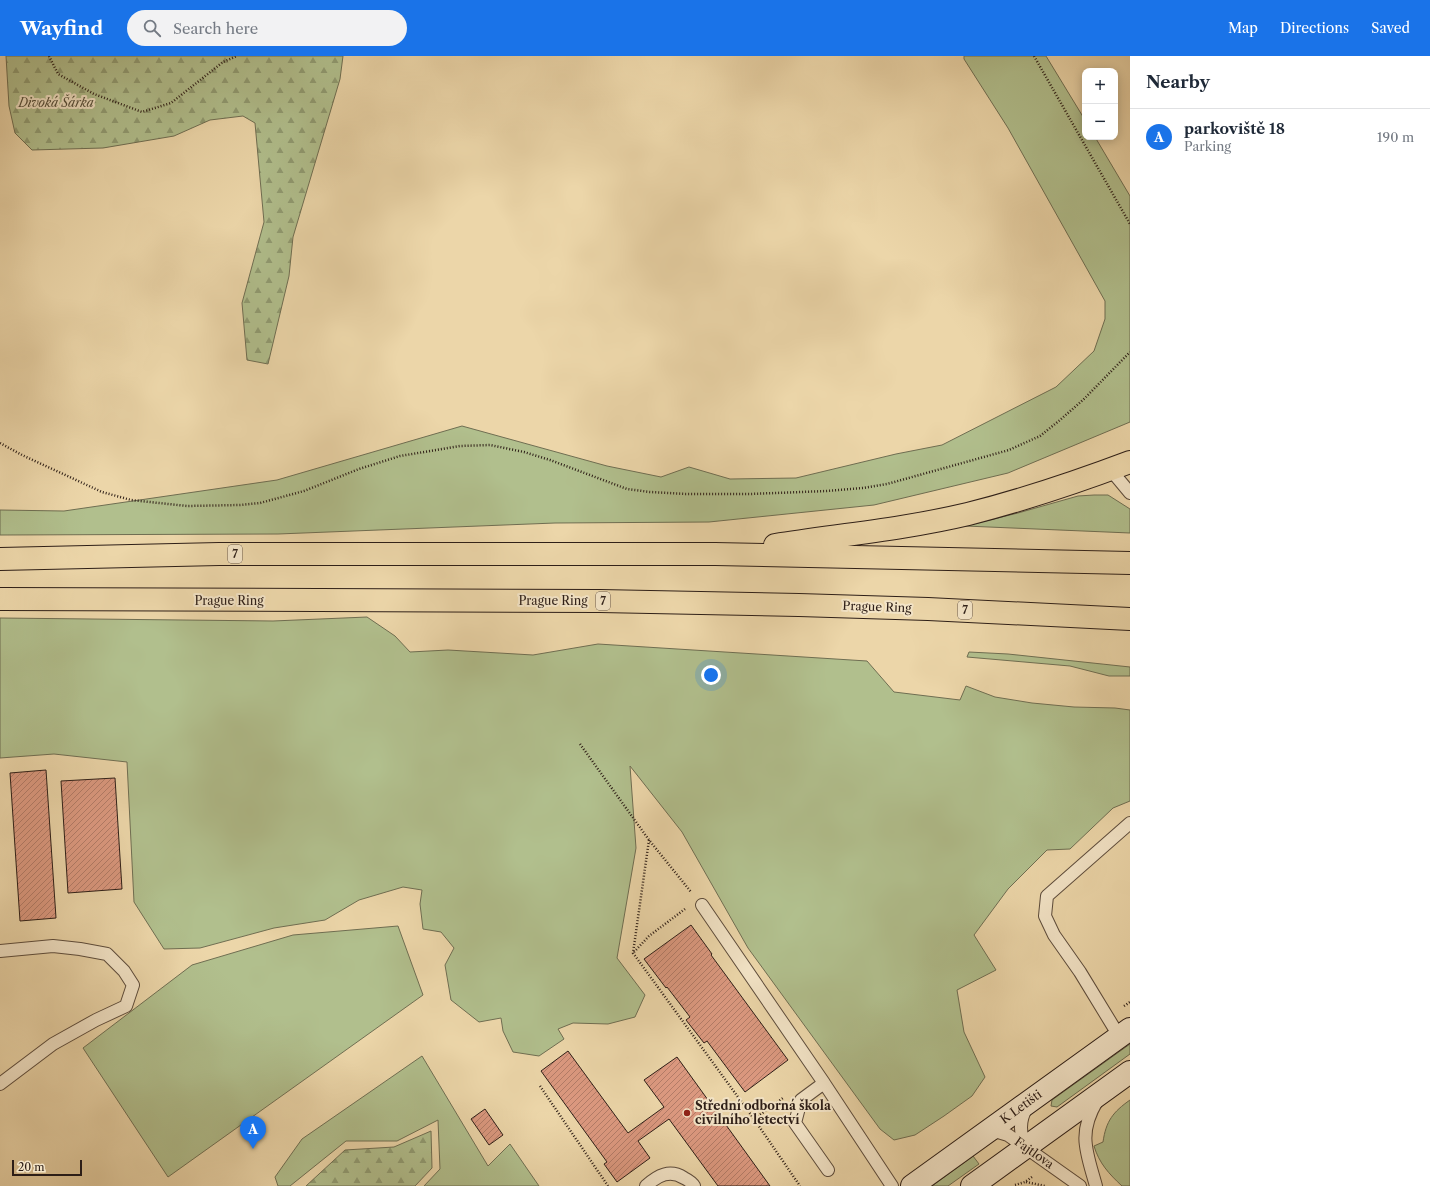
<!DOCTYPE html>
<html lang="en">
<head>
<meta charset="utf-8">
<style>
  :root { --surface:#fff; --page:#f2f2f3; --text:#1f2937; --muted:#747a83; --line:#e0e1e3; --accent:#1a73e8 }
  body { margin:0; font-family:"Libre Caslon Text",serif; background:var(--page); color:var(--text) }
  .controls { position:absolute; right:12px; top:12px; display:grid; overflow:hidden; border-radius:8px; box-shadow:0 2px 10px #0003 }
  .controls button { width:36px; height:36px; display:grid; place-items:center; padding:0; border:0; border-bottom:1px solid var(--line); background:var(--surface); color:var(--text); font:20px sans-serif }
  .scale { position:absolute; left:12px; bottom:10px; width:70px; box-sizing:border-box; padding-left:4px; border:2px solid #2d1e17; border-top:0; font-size:11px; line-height:14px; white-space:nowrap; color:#2d1e17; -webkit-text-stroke:3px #f3e4c7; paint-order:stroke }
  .you { position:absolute; left:711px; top:619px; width:14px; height:14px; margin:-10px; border:3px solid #fff; border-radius:50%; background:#1a73e8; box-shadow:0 0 0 6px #1a73e833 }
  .badge { display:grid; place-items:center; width:26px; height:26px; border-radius:50%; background:var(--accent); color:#fff; font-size:13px; font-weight:700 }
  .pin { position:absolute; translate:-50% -33px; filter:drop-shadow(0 1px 2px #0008) }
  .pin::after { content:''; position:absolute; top:21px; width:14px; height:12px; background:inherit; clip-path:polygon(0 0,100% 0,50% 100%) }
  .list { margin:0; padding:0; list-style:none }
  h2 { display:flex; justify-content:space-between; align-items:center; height:52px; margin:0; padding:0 16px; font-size:17px }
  h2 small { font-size:13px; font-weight:400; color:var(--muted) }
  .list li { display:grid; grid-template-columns:26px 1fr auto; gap:12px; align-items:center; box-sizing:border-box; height:56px; padding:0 16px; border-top:1px solid var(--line) }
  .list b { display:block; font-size:15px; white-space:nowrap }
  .list p { margin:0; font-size:13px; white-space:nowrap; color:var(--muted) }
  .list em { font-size:13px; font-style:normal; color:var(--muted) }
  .icon { flex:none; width:22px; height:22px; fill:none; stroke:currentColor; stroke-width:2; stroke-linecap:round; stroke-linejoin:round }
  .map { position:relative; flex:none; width:1130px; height:1130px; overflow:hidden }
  header { display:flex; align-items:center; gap:24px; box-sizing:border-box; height:56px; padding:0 20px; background:var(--accent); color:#fff }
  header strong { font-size:19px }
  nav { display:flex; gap:22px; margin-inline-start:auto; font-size:14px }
  .search { width:280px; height:36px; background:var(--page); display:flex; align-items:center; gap:10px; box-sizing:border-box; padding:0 14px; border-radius:22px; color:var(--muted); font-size:15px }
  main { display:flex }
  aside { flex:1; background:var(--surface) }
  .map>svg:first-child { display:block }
  .grass { fill:#b1bf8d; stroke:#6f6e52 }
  .forest { fill:url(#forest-firs); stroke:#6f6e52 }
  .building { fill:url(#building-hatch); stroke:#2d1e17 }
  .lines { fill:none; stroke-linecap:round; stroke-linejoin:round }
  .lane-casing { stroke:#5d4c3c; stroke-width:14 }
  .secondary-casing { stroke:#2d1e17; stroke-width:24 }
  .highway-casing { stroke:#2d1e17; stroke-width:24 }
  .path { stroke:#2d1e17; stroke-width:2.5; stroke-dasharray:1 2; stroke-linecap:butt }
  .lane { stroke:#f3e4c7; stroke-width:12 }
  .secondary { stroke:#f3e4c7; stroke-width:22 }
  .highway { stroke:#ecd6a9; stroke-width:22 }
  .poi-dot { fill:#8f2418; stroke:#f3e4c7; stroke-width:1.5 }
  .labels { text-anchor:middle; stroke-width:4; stroke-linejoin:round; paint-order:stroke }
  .shield { fill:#f3e4c7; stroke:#68594c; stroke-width:1 }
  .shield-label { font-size:11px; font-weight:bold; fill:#2d1e17 }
  .park-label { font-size:12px; font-style:italic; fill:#554e3a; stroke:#f3e4c7 }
  .street-label { font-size:12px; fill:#2d1e17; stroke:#f3e4c7 }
  .poi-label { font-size:12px; font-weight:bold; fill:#2d1e17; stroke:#f3e4c7; text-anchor:start }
</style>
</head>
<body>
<header>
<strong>Wayfind</strong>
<div class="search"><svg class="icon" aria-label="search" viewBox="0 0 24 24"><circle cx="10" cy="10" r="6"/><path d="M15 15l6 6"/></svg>Search here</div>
<nav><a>Map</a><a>Directions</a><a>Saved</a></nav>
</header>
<main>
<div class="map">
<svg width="1130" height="1130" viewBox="0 0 1130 1130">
  <defs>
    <pattern id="forest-firs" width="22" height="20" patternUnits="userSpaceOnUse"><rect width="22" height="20" fill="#b1bf8d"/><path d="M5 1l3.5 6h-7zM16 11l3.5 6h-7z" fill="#909b72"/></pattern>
    <pattern id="building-hatch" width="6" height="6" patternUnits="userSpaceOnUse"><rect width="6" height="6" fill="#dc9980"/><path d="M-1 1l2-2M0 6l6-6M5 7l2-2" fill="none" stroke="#b37c68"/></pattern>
  </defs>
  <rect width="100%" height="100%" fill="#ecd6a9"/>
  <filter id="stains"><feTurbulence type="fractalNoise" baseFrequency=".005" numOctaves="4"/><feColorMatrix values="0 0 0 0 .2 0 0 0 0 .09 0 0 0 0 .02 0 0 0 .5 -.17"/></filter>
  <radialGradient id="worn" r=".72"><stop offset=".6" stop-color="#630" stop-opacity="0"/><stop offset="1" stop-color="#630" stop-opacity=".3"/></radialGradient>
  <!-- grass -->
  <path class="grass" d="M964 0H1046L1085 64V81H1095L1130 140V366L1008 417 874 449 709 466 555 467 278 478 0 479V454L64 455 277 424 462 370 607 410 661 421 689 411 730 423 796 422 896 398 942 389 1056 331 1094 295 1105 263V245L1008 72 964 3Z
    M1094 439H1108L1130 453V477L965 470 1018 457 1078 440Z
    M367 561 395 580 410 596 448 594 533 599 598 588 867 605 894 636 960 644 966 630 995 641 1032 647 1074 651 1115 652 1130 654V745L1113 752 1070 793 1047 794 1008 833 974 879 996 914 957 934 964 976 985 1021 972 1040 944 1060 915 1079 894 1084 880 1073 748 892 682 776 630 710 636 792 617 902 645 939 635 961 608 968 573 967 558 973 564 983 539 1000 513 996 503 975 501 962 479 966 451 944 445 909 454 892 441 876 423 873 420 848 422 834 403 831 359 844 325 864 274 872 200 892 164 893 134 846 127 706 54 698 0 702V562L273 565Z
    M969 596 1008 598 1130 611V620H1109L1070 610 967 601Z
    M398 870 423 939 168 1121 83 992 192 909 293 879Z
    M1130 988V998L1057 1051 1051 1050 1052 1044Z
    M422 1000 488 1110 510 1088 539 1130H424L440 1113 438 1064 397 1085H346L290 1130H278L275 1121 302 1083Z
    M1130 1044V1130H1122C1109 1118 1099 1107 1094 1090L1103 1086C1106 1065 1113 1056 1130 1044Z
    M973 1100 979 1108 948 1130H932Z"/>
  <!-- forest -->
  <path class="forest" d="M6 0H343L340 23 293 181 289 220 268 308 247 304 242 247 264 166 255 67 243 60 210 64 174 80 103 92 32 94 15 77 9 50Z
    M431 1075 432 1112 415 1130H306L345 1094 394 1091Z"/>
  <!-- building -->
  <path class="building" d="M46 714 56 862 20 865 10 717Z
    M115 722 122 833 68 837 61 725Z
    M691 869 712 898 711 899 788 1004 745 1036 707 985 704 987 686 964 690 961 667 931 666 932 644 903Z
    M568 995 628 1077 664 1051 644 1024 677 1001 770 1130H718L669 1063 638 1085 650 1102 617 1126 604 1108 607 1106 541 1015Z
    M485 1053 503 1079 489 1089 471 1063Z"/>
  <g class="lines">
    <defs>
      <path id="lane" d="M1110 413 1130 437
        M702 849 824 1027
        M0 895 53 890 80 893 107 898 124 915 133 929 126 950 96 964 53 988 0 1028
        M1119 980 1080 916 1054 879 1045 860 1047 840 1130 767
        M988 1077 998 1076 1008 1079 1080 1130
        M1026 1091C1019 1077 1019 1064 1027 1051
        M828 1114 795 1067 801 1044 824 1027 892 1130
        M646 1130C658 1119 670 1113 684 1122 688 1124 692 1126 694 1130
        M1096 1130C1087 1097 1077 1078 1097 1045"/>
      <path id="secondary" d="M912 1130 1130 973
        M972 1130 1130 1016"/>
      <path id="highway" d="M775 489C839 479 905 473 968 458 1023 444 1077 426 1130 406
        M0 503 219 498H715L1130 507
        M0 543 600 545 799 549 928 553 1130 563"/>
    </defs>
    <!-- lane casing -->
    <use href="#lane" class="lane-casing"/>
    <!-- secondary casing -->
    <use href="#secondary" class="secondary-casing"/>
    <!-- highway casing -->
    <use href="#highway" class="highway-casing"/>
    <!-- path -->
    <path class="path" d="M49 0 58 18 94 38 142 56 171 47 223 6 237 0
      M1034 0 1130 168
      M0 387 22 399 102 436 131 444 187 450 240 449 260 447 304 435 359 413 400 400 460 390 490 389 524 396 550 404 627 433 650 436 686 438H750L827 435 863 432 887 428 1009 394 1040 380 1060 364 1084 343 1130 296
      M580 688 649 784 691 836
      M649 784 633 897 754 1063 783 1042
      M634 896 649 880 685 853
      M1124 950 1130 946
      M540 1030 608 1130
      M754 1063 800 1130
      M1026 1126 1045 1130
      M1015 1129 1025 1126 1032 1121"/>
    <!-- lane -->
    <use href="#lane" class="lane"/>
    <!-- secondary -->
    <use href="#secondary" class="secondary"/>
    <!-- highway -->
    <use href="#highway" class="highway"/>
  </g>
  <!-- markers -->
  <circle class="poi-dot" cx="687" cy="1057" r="4"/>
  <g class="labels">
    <!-- shield labels -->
    <g class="shield">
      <rect x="228" y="489" width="14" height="18" rx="3"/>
      <rect x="596" y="536" width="14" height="18" rx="3"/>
      <rect x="958" y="545" width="14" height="18" rx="3"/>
    </g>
    <g class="shield-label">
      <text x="235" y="502">7</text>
      <text x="603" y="549">7</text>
      <text x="965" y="558">7</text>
    </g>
    <!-- park labels -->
    <g class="park-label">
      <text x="56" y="51">Divoká Šárka</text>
    </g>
    <!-- street labels -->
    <g class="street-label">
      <text x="229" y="549">Prague Ring</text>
      <text x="553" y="549">Prague Ring</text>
      <text transform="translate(877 551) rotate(2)" y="4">Prague Ring</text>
      <text transform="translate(1021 1051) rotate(-36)" y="4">K Letišti</text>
      <text transform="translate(1034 1097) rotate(35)" y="4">Fajtlova</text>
    </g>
    <!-- poi labels -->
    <g class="poi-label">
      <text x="695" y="1054">Střední odborná škola<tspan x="695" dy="14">civilního letectví</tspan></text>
    </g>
  </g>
  <rect width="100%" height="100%" filter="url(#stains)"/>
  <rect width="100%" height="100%" fill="url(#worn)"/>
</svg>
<div class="controls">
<button>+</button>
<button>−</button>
</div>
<div class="scale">20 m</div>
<div class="you"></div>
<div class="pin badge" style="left:253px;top:1093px">A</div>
</div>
<aside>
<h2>Nearby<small></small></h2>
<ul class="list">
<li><span class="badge">A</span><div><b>parkoviště 18</b><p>Parking</p></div><em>190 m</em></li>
</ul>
</aside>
</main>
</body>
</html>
